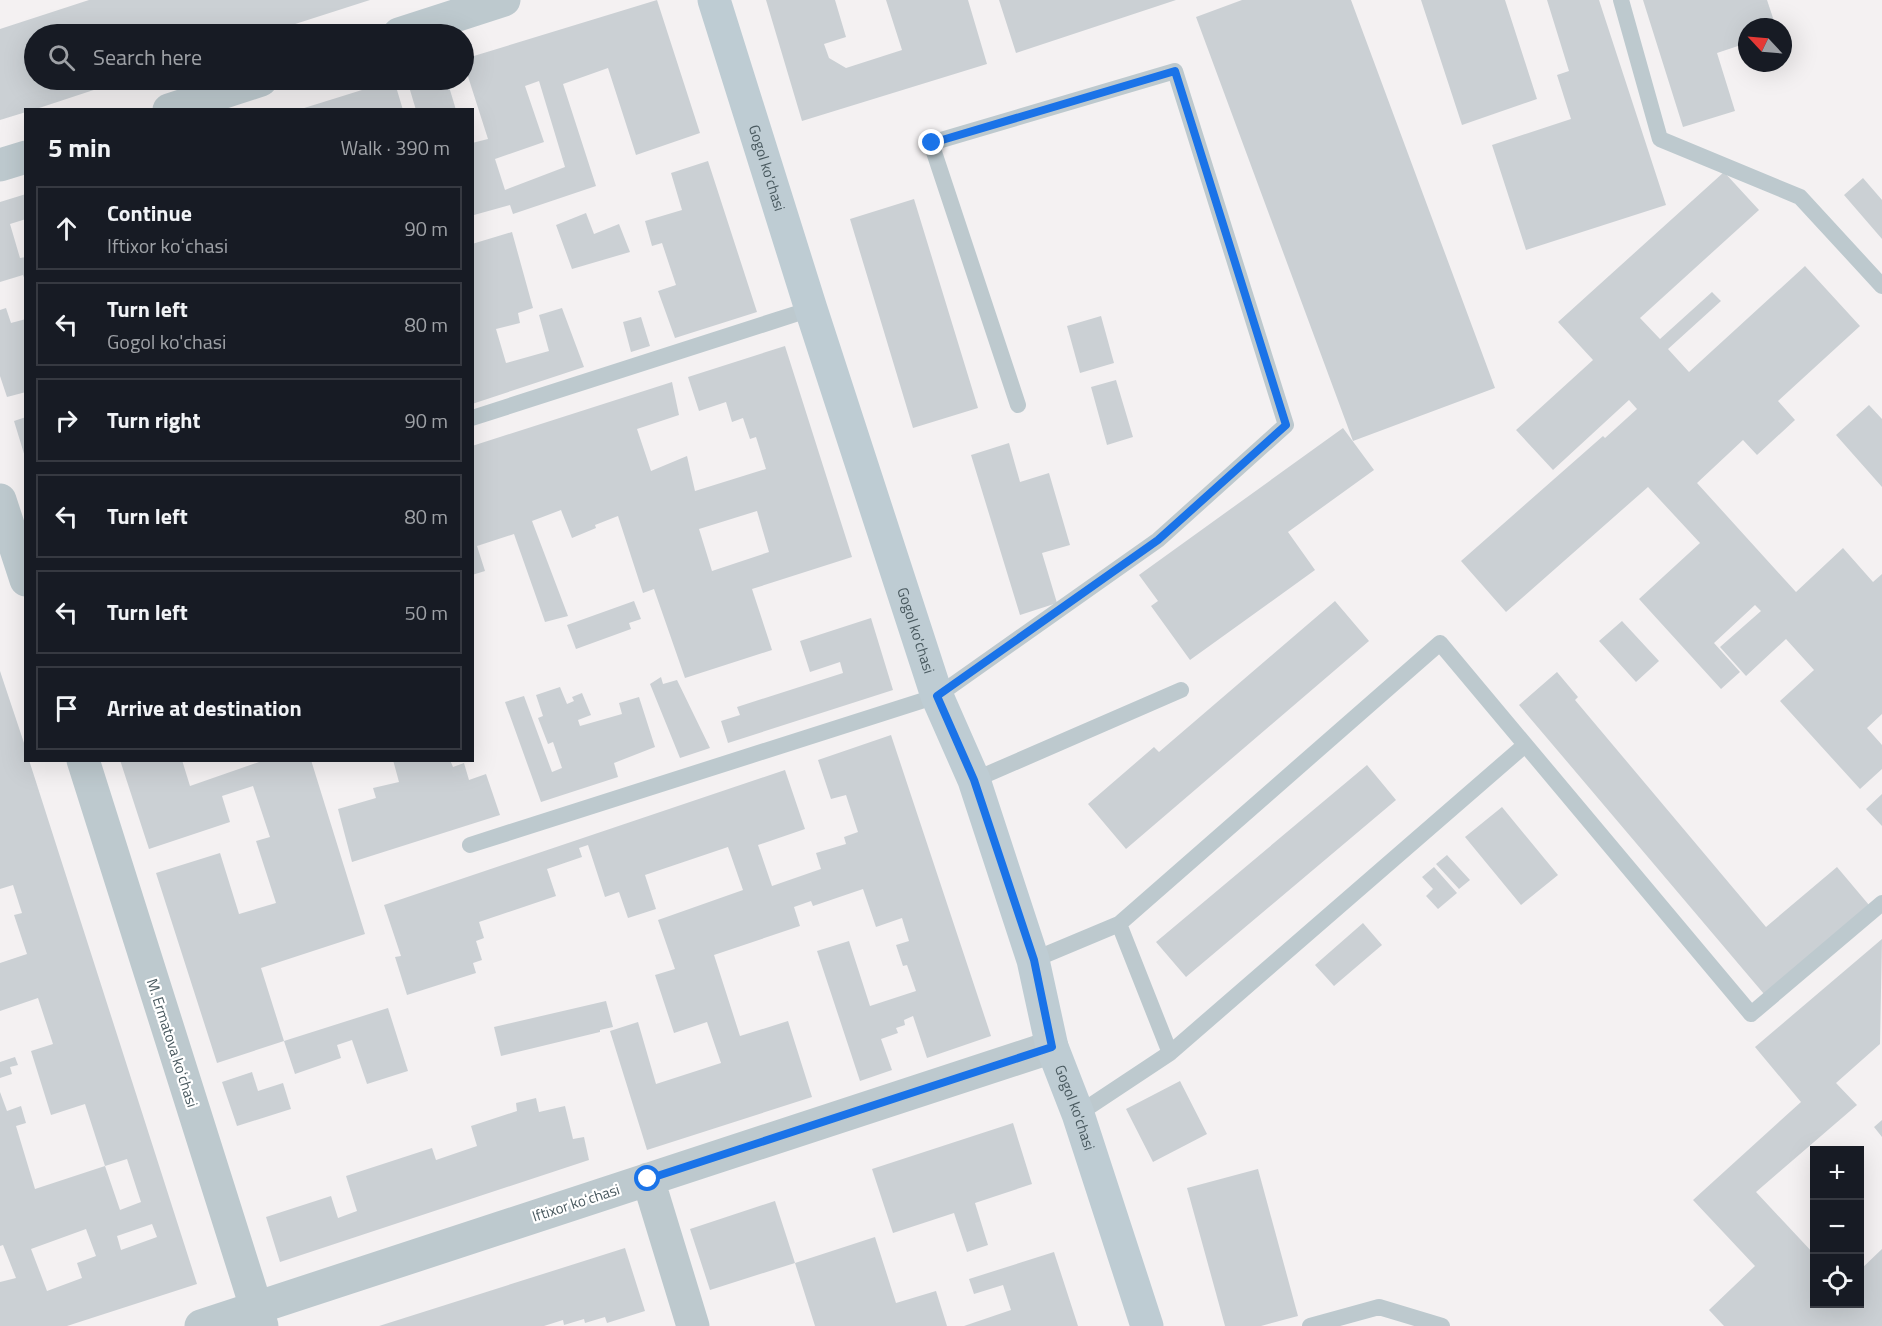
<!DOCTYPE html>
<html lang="en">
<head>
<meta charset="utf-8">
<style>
  :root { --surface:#171b24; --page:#20242c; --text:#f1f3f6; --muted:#9ea1a6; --line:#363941 }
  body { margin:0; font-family:"Titillium Web",sans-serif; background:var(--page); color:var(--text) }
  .controls { position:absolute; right:18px; bottom:18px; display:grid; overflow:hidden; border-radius:0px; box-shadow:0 6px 24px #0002 }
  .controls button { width:54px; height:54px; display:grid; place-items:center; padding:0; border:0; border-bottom:2px solid var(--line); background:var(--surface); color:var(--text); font:30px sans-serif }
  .compass { position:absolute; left:1738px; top:18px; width:54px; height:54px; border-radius:50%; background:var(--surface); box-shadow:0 6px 24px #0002; rotate:296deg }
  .stop { position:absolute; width:18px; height:18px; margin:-14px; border:4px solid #1a73e8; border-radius:50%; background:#fff }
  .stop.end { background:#1a73e8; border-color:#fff; box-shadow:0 2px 6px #0008 }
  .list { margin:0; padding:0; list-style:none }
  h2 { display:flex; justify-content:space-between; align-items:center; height:78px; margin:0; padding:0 24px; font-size:26px }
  h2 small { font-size:20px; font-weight:400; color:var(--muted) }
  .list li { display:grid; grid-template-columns:39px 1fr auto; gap:18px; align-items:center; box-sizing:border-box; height:84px; margin:0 12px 12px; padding:0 12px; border:2px solid var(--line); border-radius:0px }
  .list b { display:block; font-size:22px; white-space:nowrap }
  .list p { margin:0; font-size:20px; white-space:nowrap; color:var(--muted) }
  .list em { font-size:20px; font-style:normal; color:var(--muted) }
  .icon { flex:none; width:33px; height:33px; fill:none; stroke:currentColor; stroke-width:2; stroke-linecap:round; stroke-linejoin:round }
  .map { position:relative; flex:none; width:1882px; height:1326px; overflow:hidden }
  .search { position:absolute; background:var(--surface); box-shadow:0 6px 24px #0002; left:24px; top:24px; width:450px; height:66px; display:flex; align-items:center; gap:15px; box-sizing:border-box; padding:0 21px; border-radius:33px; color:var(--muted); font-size:22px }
  .panel { position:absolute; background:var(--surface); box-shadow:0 6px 24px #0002; left:24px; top:108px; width:450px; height:654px; border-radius:0px }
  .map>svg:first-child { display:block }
  .building { fill:#cbd0d4; fill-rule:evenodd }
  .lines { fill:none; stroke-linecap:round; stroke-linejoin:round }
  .lane { stroke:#bdc9ce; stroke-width:16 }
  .street { stroke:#bdc9ce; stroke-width:33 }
  .secondary { stroke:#beccd3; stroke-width:33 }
  .route { stroke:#1a73e8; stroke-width:8 }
  .labels { text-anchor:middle; stroke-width:4.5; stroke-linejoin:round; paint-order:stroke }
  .street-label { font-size:15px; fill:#49595f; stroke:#fff }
</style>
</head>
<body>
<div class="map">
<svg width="1882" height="1326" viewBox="0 0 1882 1326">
  <rect width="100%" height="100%" fill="#f4f1f2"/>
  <!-- building -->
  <path class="building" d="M89 0H370L264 34H34V80H124L33 110H26V112L0 120V29Z
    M657 0 700 133 636 155 608 68 563 84 596 186 513 214 510 205 474 215 472 143 488 139 464 64V59ZM539 81 565 167 505 190 495 159 544 142 525 86Z
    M766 0H835L846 37 824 44 829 58 846 68 902 50 886 0H968L987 64 802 121Z
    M999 0H1176L1016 53Z
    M1242 0H1351L1495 388 1353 441 1196 17Z
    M1421 0H1505L1537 99 1462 125Z
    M1547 0H1599L1666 205 1526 250 1492 145 1571 119 1557 75 1569 71Z
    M1643 0H1767L1776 27H1747V43L1717 53 1735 111 1683 127Z
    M394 80 403 110H301V109Z
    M407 80H447L456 110H416Z
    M708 161 757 312 675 338 658 291 676 285 662 243 652 246 645 221 682 210 671 173Z
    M1724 172 1759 210 1640 318 1660 339 1712 292 1721 301 1668 349 1689 372 1805 266 1860 326 1778 401 1795 420 1757 455 1743 440 1697 483 1796 592 1843 548 1873 582 1882 574V714L1867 728 1882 745V769L1860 789 1780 701 1814 670 1786 639 1746 676 1720 647 1761 611 1755 605 1714 643 1740 672 1721 689 1639 599 1700 543 1648 487 1506 612 1461 561 1603 436 1605 438 1637 409 1629 400 1553 470 1516 430 1593 360 1558 322Z
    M1863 178 1882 200V239L1844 195Z
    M26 194V219L10 224 20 258 26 257V283L23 275 0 282V202Z
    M914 199 978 408 913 428 850 219Z
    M586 213 594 234 619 224 630 252 572 269 556 225Z
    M512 232 533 308 518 313 520 323 496 329 506 363 549 351 539 315 562 308 584 367 472 404V244Z
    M6 308 11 323 26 319V392L7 397 0 376V310Z
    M1101 316 1114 363 1080 373 1067 326Z
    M641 317 650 346 631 352 623 322Z
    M785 346 852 557 752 589 772 650 685 678 654 589 643 593 618 516 595 525 596 528 572 538 561 510 532 521 568 616 545 622 514 534 477 546 485 571 472 575V446L672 382 679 415 637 429 651 471 687 456 695 491 766 469 756 437 750 439 743 418 732 422 726 402 699 411 688 377ZM757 511 769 552 712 571 699 529Z
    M1116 380 1133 437 1107 445 1091 387Z
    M1869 405 1882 419V487L1836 435Z
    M26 417V457H25L14 421Z
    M1343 428 1374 470 1288 532 1315 570 1190 660 1151 606 1158 601 1139 575Z
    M1009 443 1020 482 1049 473 1070 545 1042 553 1057 603 1020 615 971 455Z
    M634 601 641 619 629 623 631 629 576 649 567 625Z
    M1335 601 1369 641 1126 849 1088 804 1154 747 1159 752Z
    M871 618 893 690 728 743 721 721 740 715 737 707 843 673 840 662 810 672 800 641Z
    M1622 621 1659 661 1636 682 1599 641Z
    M0 671 26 749V760H29L197 1284 67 1326H0V1282L16 1278 3 1245 0 1246V1092L7 1111 21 1106 26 1123 16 1126 35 1189 105 1166 120 1210 141 1202 127 1159 105 1166 85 1104 51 1115 31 1051 53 1044 38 998 0 1011V963L27 954 14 915 22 913 13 885 0 889ZM152 1224 157 1237 121 1250 117 1236ZM86 1229 96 1256 77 1263 82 1278 47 1291 31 1249Z
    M1557 672 1578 697 1575 700 1766 927 1837 867 1869 905 1764 994 1519 705Z
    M661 677 663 684 677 680 710 748 680 758 650 684Z
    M560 687 567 704 574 701 572 697 582 693 591 715 578 720 580 726 622 714 619 703 639 697 655 747 614 763 618 777 541 802 505 702 524 696 552 772 562 768 553 742 548 744 538 718 543 716 536 695Z
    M891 735 991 1036 927 1058 913 1016 904 1020 905 1025 896 1028 898 1033 881 1039 892 1070 860 1081 817 951 849 941 870 1006 916 991 907 965 903 966 896 945 909 941 902 918 876 927 863 889 813 906 811 901 794 907 800 926 714 955 740 1036 788 1021 812 1097 647 1150 610 1031 638 1022 656 1084 721 1063 707 1022 674 1033 655 975 675 969 658 920 743 890 728 847 645 875 656 909 628 918 619 892 605 897 588 845 579 848 582 857 547 869 556 896 479 922 484 938 476 941 482 960 473 963 476 973 407 995 395 957 401 956 384 905 785 770 805 829 758 845 772 886 821 869 816 853 846 844 844 837 858 832 846 795 831 799 818 760Z
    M120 760H182L190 786 265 760H311L365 934 261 968 284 1041 217 1063 156 873 220 853 239 914 276 903 256 841 270 837 253 786 222 796 230 822 149 849Z
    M393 760H450L453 767 464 763 469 780 486 774 500 815 352 862 338 809 376 798 373 788 399 782Z
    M1367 765 1396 800 1186 977 1156 942Z
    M1882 794V826L1866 809Z
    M1502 807 1558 875 1521 905 1465 837Z
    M1447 855 1470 880 1459 889 1436 864Z
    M1434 867 1457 893 1438 909 1426 896 1433 889 1422 877Z
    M1363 923 1382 945 1334 986 1315 965Z
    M1882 939 1880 1044 1836 1083 1857 1105 1756 1192 1814 1254V1304H1860V1270L1882 1249V1326H1724L1709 1310 1755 1266 1693 1200 1801 1102 1755 1047Z
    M606 1001 613 1027 600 1030V1032L501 1056 494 1027Z
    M388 1008 408 1071 367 1084 352 1040 337 1045 341 1058 295 1074 284 1041Z
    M15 1057 18 1065 10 1067 12 1074 0 1078V1062Z
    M252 1072 258 1091 283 1083 291 1109 237 1126 222 1082Z
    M1180 1081 1207 1134 1153 1162 1126 1109Z
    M536 1098 539 1112 565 1106 573 1139 584 1137 589 1160 280 1262 266 1217 331 1196 338 1218 357 1211 346 1176 432 1148 436 1160 477 1146 471 1126 517 1111 516 1103Z
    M1882 1120V1137L1874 1127Z
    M1013 1123 1032 1184 975 1203 988 1245 967 1252 954 1213 893 1233 872 1169Z
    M1258 1169 1298 1316 1261 1326H1225L1187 1188Z
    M775 1201 795 1263 710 1290 690 1229Z
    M875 1237 896 1303 936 1291 947 1326H815L795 1263Z
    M625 1248 645 1311 607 1323 605 1317 585 1323 584 1319 564 1325 563 1320 544 1326H379Z
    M1054 1252 1078 1326H964L1011 1310 1003 1285 974 1294 969 1279Z"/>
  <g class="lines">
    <!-- lane -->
    <path class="lane" d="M1621 0 1660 139 1800 197 1882 286
      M472 418 811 309
      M974 780 1181 690
      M470 845 937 696 1158 540 1286 425 1175 71 931 143 1018 405
      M1119 924 1170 1053
      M1033 960 1119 924 1440 643 1751 1014 1882 903
      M1078 1114 1170 1053 1525 745
      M1310 1326 1379 1307 1442 1326"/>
    <!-- street -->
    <path class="street" d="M399 34 504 0
      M169 110 261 80
      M0 165 26 157
      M0 500 26 580
      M83 760 262 1326
      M648 1179 693 1326
      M201 1326 1052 1047"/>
    <!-- secondary -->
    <path class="secondary" id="s1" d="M714 0 811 309 937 696 974 780 1033 960 1052 1047 1078 1114 1147 1326"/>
  </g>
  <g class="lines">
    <!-- route -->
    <path class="route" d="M648 1179 1052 1047 1034 960 974 780 937 696 1158 540 1286 425 1175 71 932 143"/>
  </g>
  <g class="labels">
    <!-- street labels -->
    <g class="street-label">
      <text dy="5" stroke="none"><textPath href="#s1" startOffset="176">Gogol ko'chasi</textPath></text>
      <text dy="5" stroke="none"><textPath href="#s1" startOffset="662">Gogol ko'chasi</textPath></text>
      <text transform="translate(172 1043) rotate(72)" y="5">M. Ermatova koʻchasi</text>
      <text dy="5" stroke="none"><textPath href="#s1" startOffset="1166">Gogol ko'chasi</textPath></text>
      <text transform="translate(576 1203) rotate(-18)" y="5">Iftixor koʻchasi</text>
    </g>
  </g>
</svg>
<div class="controls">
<button>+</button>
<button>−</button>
<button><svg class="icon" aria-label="locate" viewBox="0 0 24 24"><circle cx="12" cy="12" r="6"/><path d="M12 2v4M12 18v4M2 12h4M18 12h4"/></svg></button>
</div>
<svg class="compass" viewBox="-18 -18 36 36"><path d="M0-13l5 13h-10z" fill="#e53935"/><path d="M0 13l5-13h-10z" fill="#9ea1a6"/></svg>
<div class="stop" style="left:648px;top:1179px"></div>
<div class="stop end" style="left:932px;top:143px"></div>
<div class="search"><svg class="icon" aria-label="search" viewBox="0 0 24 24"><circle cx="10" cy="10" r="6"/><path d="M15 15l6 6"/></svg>Search here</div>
<section class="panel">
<h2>5 min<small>Walk · 390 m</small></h2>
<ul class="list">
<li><svg class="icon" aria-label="ahead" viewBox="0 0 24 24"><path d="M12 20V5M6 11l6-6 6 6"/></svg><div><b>Continue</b><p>Iftixor koʻchasi</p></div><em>90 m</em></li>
<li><svg class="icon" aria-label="left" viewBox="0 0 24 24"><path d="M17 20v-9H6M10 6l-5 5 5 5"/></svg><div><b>Turn left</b><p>Gogol ko'chasi</p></div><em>80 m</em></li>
<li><svg class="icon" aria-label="right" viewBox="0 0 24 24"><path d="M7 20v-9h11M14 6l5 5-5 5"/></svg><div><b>Turn right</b></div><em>90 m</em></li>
<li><svg class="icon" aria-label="left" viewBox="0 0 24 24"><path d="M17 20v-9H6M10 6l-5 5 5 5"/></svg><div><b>Turn left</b></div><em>80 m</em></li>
<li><svg class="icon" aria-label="left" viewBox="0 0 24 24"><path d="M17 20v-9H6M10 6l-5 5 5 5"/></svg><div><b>Turn left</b></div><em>50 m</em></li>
<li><svg class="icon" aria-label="arrive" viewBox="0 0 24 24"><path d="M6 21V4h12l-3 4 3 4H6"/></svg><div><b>Arrive at destination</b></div></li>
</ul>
</section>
</div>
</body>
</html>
